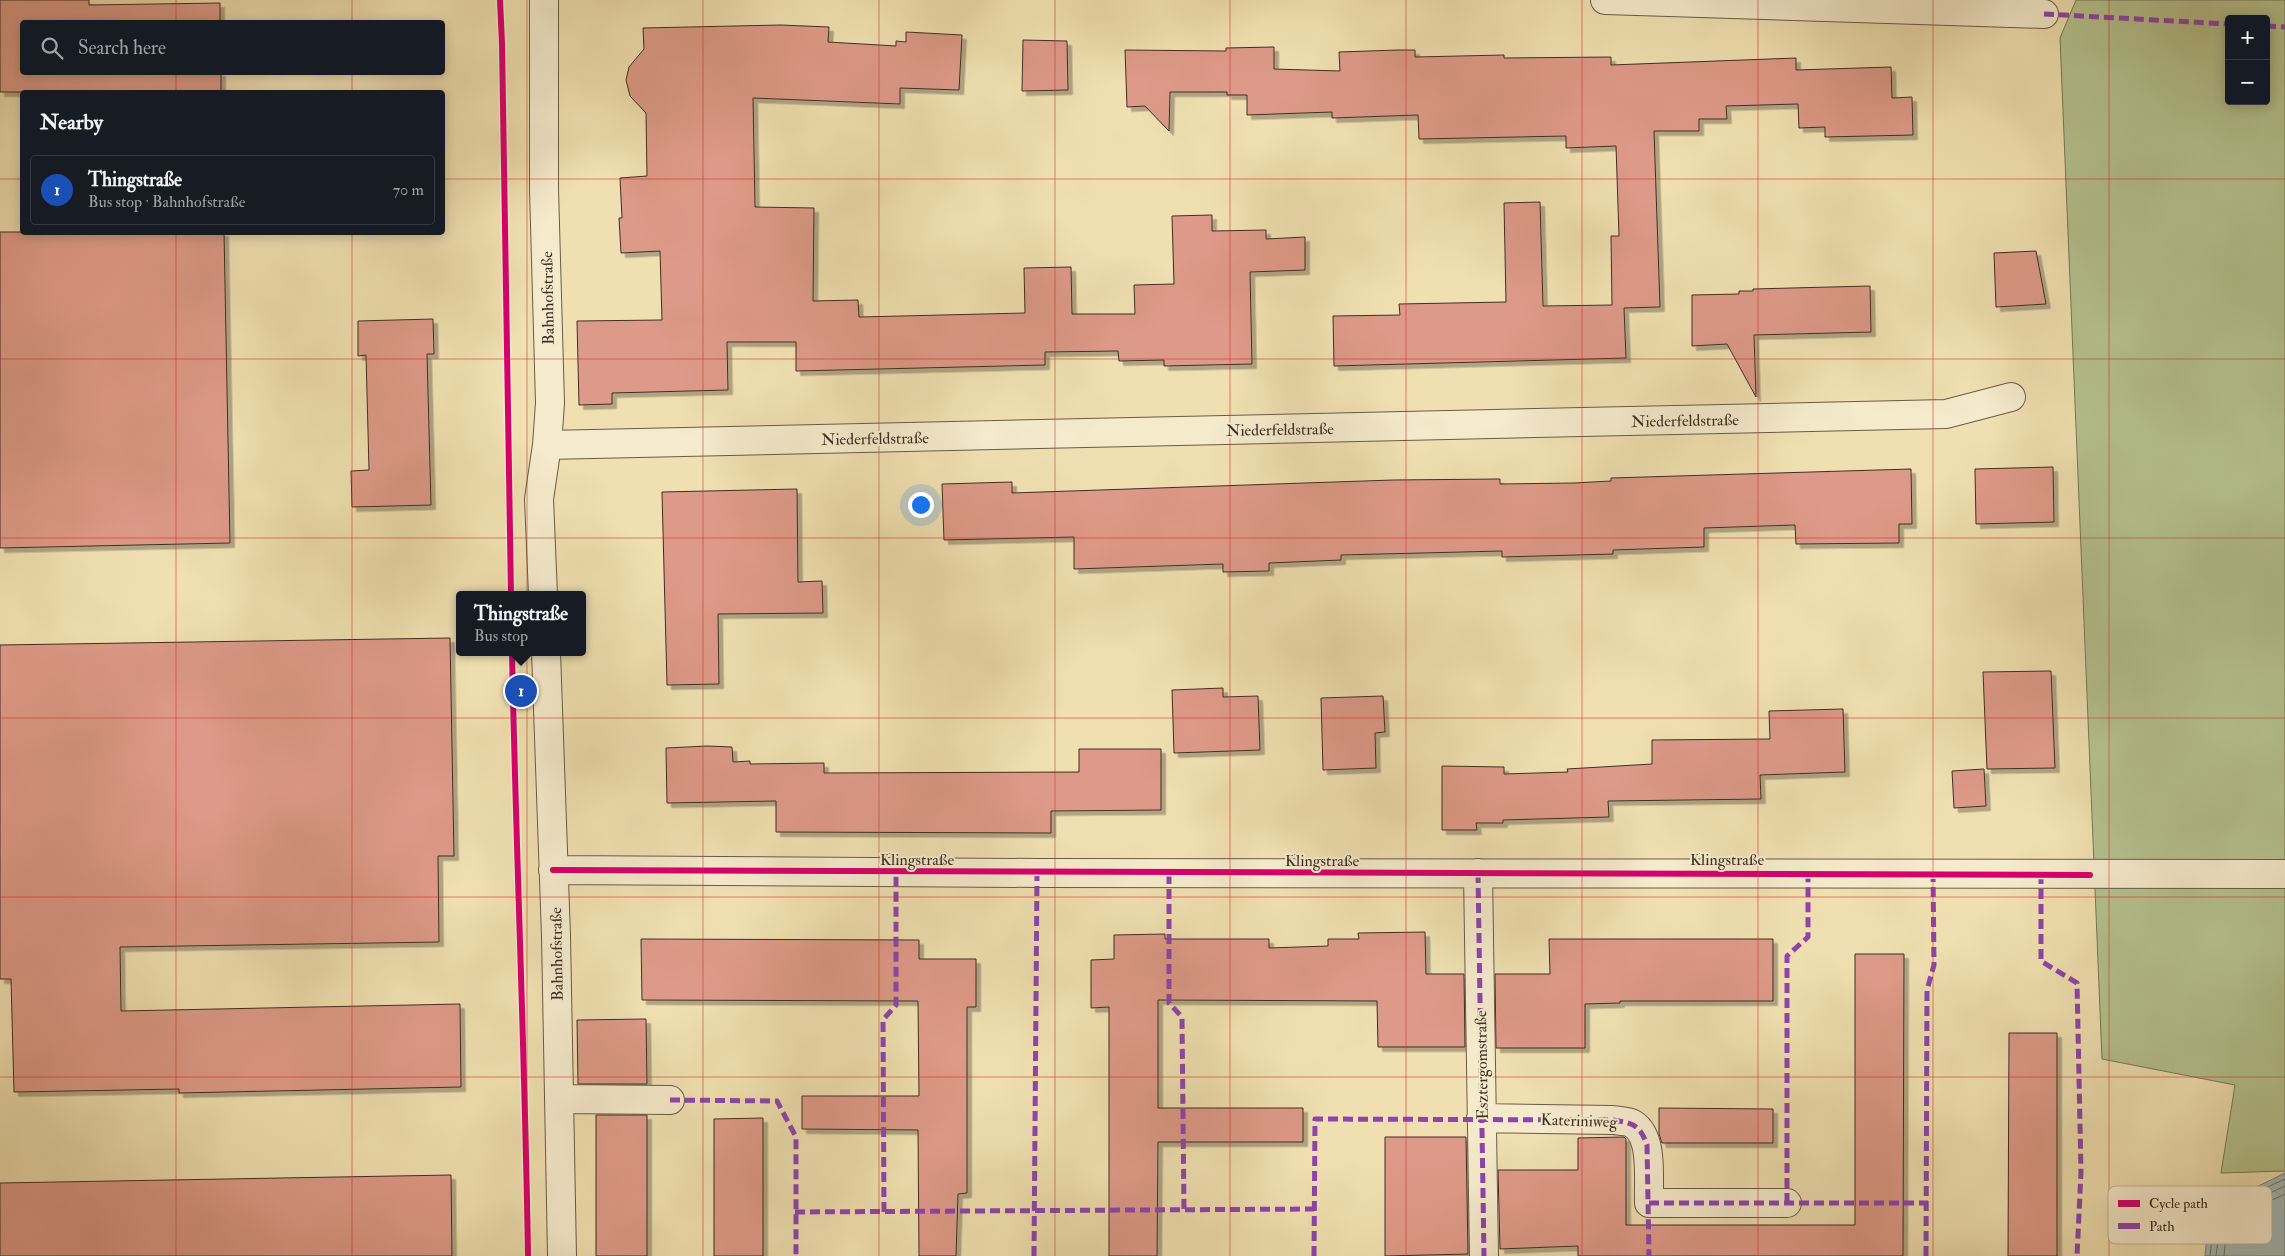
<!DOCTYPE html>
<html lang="en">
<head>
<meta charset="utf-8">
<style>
  :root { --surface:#171b24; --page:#242831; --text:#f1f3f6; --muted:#9ea1a6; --line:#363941; --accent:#b45309 }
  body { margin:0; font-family:"IM FELL Double Pica",serif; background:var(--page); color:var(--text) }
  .controls { position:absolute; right:15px; top:15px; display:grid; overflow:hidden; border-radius:5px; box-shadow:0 2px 12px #0003 }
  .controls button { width:45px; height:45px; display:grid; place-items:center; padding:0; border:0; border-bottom:1px solid var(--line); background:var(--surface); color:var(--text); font:25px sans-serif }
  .you { position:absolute; left:920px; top:504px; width:18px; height:18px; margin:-12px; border:4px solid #fff; border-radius:50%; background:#1a73e8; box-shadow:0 0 0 8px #1a73e833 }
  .badge { display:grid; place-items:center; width:32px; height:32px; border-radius:50%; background:var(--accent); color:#fff; font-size:16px; font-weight:700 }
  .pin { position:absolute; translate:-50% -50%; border:2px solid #fff; box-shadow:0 1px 5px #0006 }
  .popup { position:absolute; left:456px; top:591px; width:130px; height:65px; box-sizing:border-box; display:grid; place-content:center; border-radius:5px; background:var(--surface); filter:drop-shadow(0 1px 4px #0005); font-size:16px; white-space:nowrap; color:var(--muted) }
  .popup b { font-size:19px; color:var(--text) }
  .popup::after { content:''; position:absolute; left:50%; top:100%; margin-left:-10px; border:10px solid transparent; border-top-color:var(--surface) }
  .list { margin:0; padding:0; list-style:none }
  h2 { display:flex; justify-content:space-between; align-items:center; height:65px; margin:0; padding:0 20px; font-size:21px }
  h2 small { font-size:16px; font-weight:400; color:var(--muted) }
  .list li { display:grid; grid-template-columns:32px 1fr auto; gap:15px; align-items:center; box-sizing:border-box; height:70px; margin:0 10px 10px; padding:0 10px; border:1px solid var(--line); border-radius:5px }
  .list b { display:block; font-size:19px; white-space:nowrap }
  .list p { margin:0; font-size:16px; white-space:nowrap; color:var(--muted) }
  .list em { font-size:16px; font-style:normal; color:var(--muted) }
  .icon { flex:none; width:28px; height:28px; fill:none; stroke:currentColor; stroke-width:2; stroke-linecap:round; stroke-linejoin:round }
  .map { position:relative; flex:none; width:2285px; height:1256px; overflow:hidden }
  .search { position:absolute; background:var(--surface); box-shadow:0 2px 12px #0003; left:20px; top:20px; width:425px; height:55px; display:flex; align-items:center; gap:12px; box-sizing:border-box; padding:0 18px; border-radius:5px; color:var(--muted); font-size:19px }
  .panel { position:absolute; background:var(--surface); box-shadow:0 2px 12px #0003; left:20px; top:90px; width:425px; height:145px; border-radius:5px }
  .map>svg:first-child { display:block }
  .green { fill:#b5c38f; stroke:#78795a; fill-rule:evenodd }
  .water { fill:#a1bab8; stroke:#79827e }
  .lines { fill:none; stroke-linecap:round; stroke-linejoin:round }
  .shore { stroke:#6e746f; stroke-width:1 }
  .building { fill:#de9a88; stroke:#3c2f26; filter:url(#shadow) }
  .minor-casing { stroke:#695b49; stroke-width:30 }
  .path { stroke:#3c2f26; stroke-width:3; stroke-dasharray:4 2.5; stroke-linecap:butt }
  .minor { stroke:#f5ebcc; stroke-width:28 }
  .quiet { stroke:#8e44ad; stroke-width:5; stroke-dasharray:10 5; stroke-linecap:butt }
  .cycleway-casing { stroke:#f5ebcc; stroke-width:9 }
  .cycleway { stroke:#d6006c; stroke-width:6 }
  .grid { fill:none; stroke:#d62828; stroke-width:1; stroke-opacity:0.55 }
  .labels { text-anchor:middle; stroke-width:4; stroke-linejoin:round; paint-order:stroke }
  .street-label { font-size:16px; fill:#3c2f26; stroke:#f5ebcc }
  .key { fill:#f5ebcc; stroke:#beb39a; stroke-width:1 }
  .key-label { font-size:14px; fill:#3c2f26 }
</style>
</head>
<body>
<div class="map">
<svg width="2285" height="1256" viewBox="0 0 2285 1256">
  <defs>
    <filter id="shadow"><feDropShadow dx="4.5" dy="4.5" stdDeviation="0" flood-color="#0004"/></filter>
  </defs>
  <rect width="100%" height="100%" fill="#f0e0b1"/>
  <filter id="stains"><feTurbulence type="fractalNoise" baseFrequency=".004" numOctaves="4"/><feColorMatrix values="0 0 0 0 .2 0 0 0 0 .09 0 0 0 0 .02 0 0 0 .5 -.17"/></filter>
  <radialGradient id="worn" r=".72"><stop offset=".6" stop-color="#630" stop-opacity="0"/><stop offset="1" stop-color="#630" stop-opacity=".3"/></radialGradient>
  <!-- green -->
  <path class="green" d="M2076 0H2285V1171L2221 1173 2235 1085 2102 1059 2060 38ZM2229 19H2266V101H2229Z"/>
  <!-- water -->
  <path class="water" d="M2285 1173V1256H2205C2208 1226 2206 1218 2236 1205L2242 1194Z"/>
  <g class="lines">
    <!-- shore -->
    <path class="shore" d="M2210 1256 2213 1229 2222 1217 2240 1209 2246 1197 2285 1179
      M2216 1256 2219 1232 2226 1222 2244 1214 2251 1202 2285 1186
      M2224 1256 2226 1235 2231 1228 2249 1220 2257 1207 2285 1194"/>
  </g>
  <!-- building -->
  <path class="building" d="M0 0H89V5L220 3V22H22V72H221V92H0Z
    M781 25 829 27 828 42 896 46V41L906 42V32L962 35 959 90 900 88V104L753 98 755 207 814 208 813 301 858 300 859 317 1025 313 1024 268 1071 267 1072 314H1135L1134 285 1174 284 1172 216 1212 215V231L1266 230V239L1305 237V270L1250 272 1252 364 1164 366V360L1119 361 1118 351 1045 352V365L796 371V342H727L728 390 612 393V404L579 405 577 321 662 320 660 251 621 253 619 218H622L620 178 647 176 646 113 630 96 626 80 629 67 644 49 643 28Z
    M1023 40 1067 41 1068 90 1022 91Z
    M1274 47V69L1340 71 1339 52 1398 50H1415V57L1504 55V58L1611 57V65L1796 58V70L1891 67 1892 98 1912 97 1913 135 1825 137V127L1799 128 1798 104 1726 106 1727 119H1699V131H1654L1660 307 1624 308 1626 358 1334 366 1333 316 1400 315 1399 304 1506 302 1504 203 1540 202 1543 306 1612 305 1611 236H1619L1616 146 1566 148V136L1419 139 1418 115 1332 118V112L1247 115V95H1227V92H1170L1169 131 1145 106 1127 107 1125 50 1226 51V48Z
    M0 232H224L230 543 0 548Z
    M2036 251 2046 304 1996 307 1994 253Z
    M1870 286 1871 332 1754 335 1756 397 1727 344 1692 346V295L1739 294V291H1753V289Z
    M433 319 434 354H427L431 505 352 507 351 471 369 470 366 355 358 356V321Z
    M2053 467 2054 522 1976 524 1975 469Z
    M1911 469 1912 524H1899V543L1796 544 1795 525 1704 528V547L1613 550V554L1502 557V551L1341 555V560L1269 563V571L1223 572V564L1074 569V537L944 540 942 484 1012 482V493L1393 480 1500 479V484L1574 483 1611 481V478Z
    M797 489 798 582 822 581 823 613 718 614 719 684 667 685 662 492Z
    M450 638 454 856H438L439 942 120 947 121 1011 460 1004 461 1087 179 1093V1089L14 1092 11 979H0V645Z
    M2051 671 2055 768 1987 769 1983 672Z
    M1223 688V697L1258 696 1260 750 1174 753 1172 690Z
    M1383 696 1385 732 1375 733 1376 768 1323 770 1321 698Z
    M1843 709 1845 772 1760 775 1761 799 1608 801 1609 817 1503 820V823H1476L1477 830H1442V766L1504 767V774L1568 772 1567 769 1652 764V740L1770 739 1769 711Z
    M707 746 732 747 733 762 750 761V764L824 763V773L1079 772V749H1161V810L1051 811V833L776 832V801L667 803 666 748Z
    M1984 769 1986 806 1954 808 1952 771Z
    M1425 932 1426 974H1464L1465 1047H1378L1377 1001 1158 1000V1108H1303V1142H1158L1157 1256H1109V1007L1091 1008V960L1114 959V935L1165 934V939H1269V948L1328 946V939H1359L1358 933Z
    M641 939 919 940V959H976V1007H967V1193L958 1194 956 1256H919L918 1130 802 1129V1096H919L918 1001 642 1000Z
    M1549 939H1773V1001H1620V1003L1585 1004V1048H1496L1495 974H1550Z
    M1855 954H1904L1903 1256H1578V1246L1500 1249 1498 1170H1578V1138L1624 1137 1626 1139V1225H1855Z
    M646 1019 647 1084H578L577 1020Z
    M2009 1033H2057V1256H2008Z
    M1659 1108 1773 1109V1143H1662L1659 1134Z
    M596 1115H647V1256H596Z
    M763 1118V1256H714V1119Z
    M1385 1137H1466L1468 1254 1385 1256Z
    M451 1175 452 1256H0V1183Z"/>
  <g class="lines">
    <defs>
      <path id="minor" d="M1605 0 2044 14
        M547 445 1946 414 2011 397
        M543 595 539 499 547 445 550 403 544 189V0
        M546 652 556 936 562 1256
        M553 870 1037 873 2285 874
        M1478 873 1484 1256
        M560 1099 670 1100
        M1481 1118 1613 1120C1619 1121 1628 1121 1633 1124 1654 1137 1648 1180 1649 1203H1787"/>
    </defs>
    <!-- minor casing -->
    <use href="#minor" class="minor-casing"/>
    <!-- path -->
    <path class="path" d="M500 0 502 43 509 444"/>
    <!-- minor -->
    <use href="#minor" class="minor"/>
    <!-- quiet -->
    <path class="quiet" d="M2044 14 2229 24
      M2266 26 2285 27
      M1478 873 1484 1256
      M1169 874V1003L1182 1017 1184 1211
      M2041 874V961L2077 983 2081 1172 2077 1256
      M670 1100 777 1101 796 1137V1256
      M1649 1203H1928
      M1787 1203V956L1808 937V873
      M795 1212 1314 1209
      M884 1212 883 1020 896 1005V873
      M1034 1256 1037 873
      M1314 1256 1315 1119 1613 1120C1633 1123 1640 1125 1647 1145L1649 1256
      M1926 1256 1927 990 1934 965 1933 873"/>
    <defs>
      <path id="cycleway" d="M500 0 502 43 511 595
        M512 652C516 854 525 1055 528 1256
        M553 870 2090 875"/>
    </defs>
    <!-- cycleway casing -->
    <use href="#cycleway" class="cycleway-casing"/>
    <!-- cycleway -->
    <use href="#cycleway" class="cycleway"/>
  </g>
  <!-- grid -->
  <path class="grid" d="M176 0V22M352 0V22M527 0V1256M703 0V1256M879 0V1256M1055 0V1256M1230 0V1256M1406 0V1256M1582 0V1256M1758 0V1256M1933 0V1256M2109 0V1256M176 72V92M352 72V92M0 179H22M442 179H2285M176 232V1256M352 232V1256M0 359H2285M0 538H2285M0 718H2285M0 897H2285M0 1077H2285"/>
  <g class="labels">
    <!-- street labels -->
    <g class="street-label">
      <text transform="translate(547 298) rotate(-91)" y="6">Bahnhofstraße</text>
      <text transform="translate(1685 420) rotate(-1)" y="6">Niederfeldstraße</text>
      <text transform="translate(1280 429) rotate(-1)" y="6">Niederfeldstraße</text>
      <text transform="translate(875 438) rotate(-1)" y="6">Niederfeldstraße</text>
      <text x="917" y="865">Klingstraße</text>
      <text x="1727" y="865">Klingstraße</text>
      <text x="1322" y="866">Klingstraße</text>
      <text transform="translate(556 954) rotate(-91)" y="6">Bahnhofstraße</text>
      <text transform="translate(1481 1065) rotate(-91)" y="6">Esztergomstraße</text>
      <text transform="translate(1579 1120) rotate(2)" y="6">Kateriniweg</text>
    </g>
  </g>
  <!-- legend -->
  <rect x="2108" y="1186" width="164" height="58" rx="8" class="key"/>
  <rect x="2118" y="1200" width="22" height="7" fill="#d6006c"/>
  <rect x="2118" y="1223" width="22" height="6" fill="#8e44ad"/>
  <g class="key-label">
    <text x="2149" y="1208">Cycle path</text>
    <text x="2149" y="1231">Path</text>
  </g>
  <rect width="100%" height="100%" filter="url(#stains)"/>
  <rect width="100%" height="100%" fill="url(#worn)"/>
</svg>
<div class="controls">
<button>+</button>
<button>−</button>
</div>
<div class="you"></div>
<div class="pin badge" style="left:521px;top:691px;background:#1a4fb4">1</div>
<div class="popup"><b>Thingstraße</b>Bus stop</div>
<div class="search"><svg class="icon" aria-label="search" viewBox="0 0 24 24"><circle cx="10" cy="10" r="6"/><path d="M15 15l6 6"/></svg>Search here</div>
<section class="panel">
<h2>Nearby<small></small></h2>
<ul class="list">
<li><span class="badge" style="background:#1a4fb4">1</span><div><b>Thingstraße</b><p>Bus stop · Bahnhofstraße</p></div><em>70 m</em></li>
</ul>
</section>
</div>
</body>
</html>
